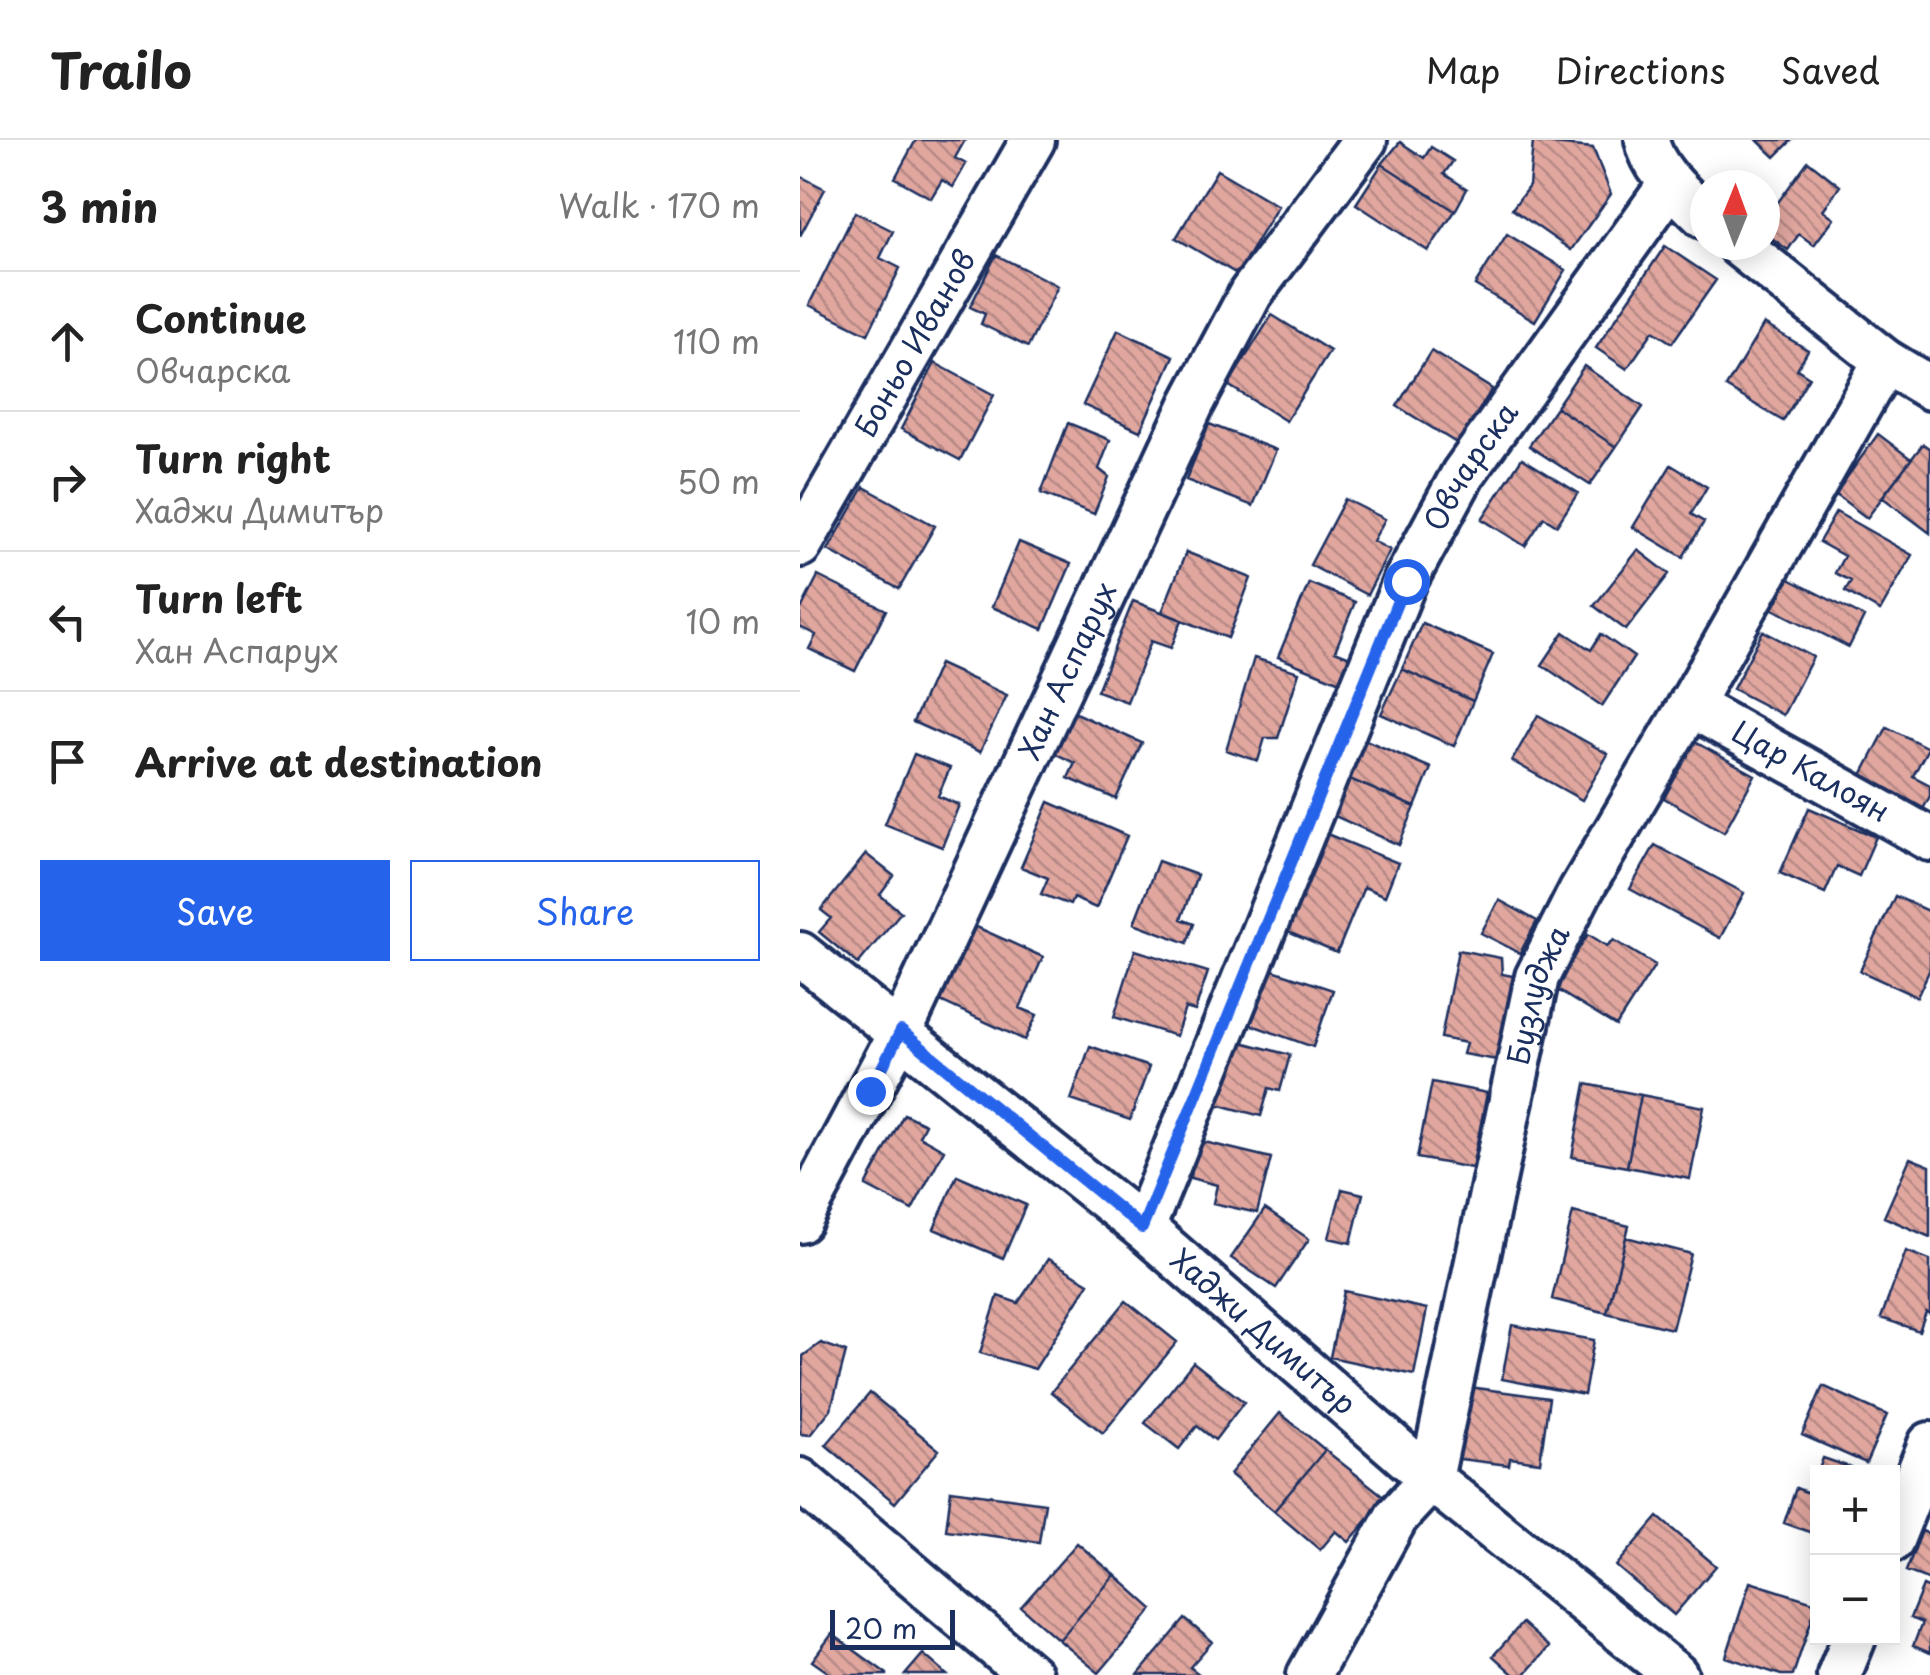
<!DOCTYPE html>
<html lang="en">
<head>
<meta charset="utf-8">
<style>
  :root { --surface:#fff; --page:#f2f2f2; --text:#222; --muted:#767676; --line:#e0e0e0; --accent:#2563eb }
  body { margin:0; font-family:"Playpen Sans",sans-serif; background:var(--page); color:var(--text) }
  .controls { position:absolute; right:30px; bottom:30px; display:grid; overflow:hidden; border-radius:0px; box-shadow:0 5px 25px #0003 }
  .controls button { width:90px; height:90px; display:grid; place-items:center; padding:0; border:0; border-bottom:2px solid var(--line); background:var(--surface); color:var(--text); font:50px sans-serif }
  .compass { position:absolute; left:890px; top:30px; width:90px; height:90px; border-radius:50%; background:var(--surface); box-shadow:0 5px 25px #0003; rotate:1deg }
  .scale { position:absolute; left:30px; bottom:25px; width:125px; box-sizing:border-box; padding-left:10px; border:5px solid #1b2f5e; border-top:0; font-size:28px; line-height:35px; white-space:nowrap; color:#1b2f5e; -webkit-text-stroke:8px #fff; paint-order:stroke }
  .stop { position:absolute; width:30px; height:30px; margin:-22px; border:8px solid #2563eb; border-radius:50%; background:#fff }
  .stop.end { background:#2563eb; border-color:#fff; box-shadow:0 2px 10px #0008 }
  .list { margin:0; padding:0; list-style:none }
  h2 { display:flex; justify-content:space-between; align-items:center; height:130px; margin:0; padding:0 40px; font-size:42px }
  h2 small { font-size:32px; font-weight:400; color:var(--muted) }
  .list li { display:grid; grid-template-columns:65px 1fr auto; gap:30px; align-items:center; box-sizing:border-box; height:140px; padding:0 40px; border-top:2px solid var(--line) }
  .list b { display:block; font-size:38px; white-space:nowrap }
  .list p { margin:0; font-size:32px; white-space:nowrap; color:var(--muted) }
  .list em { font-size:32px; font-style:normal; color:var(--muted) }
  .actions { display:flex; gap:20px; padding:30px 40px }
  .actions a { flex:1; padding:22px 0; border:2px solid var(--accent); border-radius:0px; text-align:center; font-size:35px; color:var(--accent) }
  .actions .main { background:var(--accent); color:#fff }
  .icon { flex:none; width:55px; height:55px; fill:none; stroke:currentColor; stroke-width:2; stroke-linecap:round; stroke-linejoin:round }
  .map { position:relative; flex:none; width:1130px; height:1535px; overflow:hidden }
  header { display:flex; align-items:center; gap:60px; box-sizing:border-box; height:140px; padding:0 50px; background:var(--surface); border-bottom:2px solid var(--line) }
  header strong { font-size:48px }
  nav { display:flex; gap:55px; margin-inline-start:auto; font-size:35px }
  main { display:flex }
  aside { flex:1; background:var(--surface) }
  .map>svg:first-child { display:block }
  .building { fill:url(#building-back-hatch); stroke:#1b2f5e; stroke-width:2.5 }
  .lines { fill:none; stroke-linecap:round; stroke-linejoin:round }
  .minor-casing { stroke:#1b2f5e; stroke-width:50 }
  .minor { stroke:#fff; stroke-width:42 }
  .route { stroke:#2563eb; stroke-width:12 }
  .labels { text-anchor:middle; stroke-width:9; stroke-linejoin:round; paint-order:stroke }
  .street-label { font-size:30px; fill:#1b2f5e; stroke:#fff }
</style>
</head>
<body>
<header>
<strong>Trailo</strong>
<nav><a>Map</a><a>Directions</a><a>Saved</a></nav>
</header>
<main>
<aside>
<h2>3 min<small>Walk · 170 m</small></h2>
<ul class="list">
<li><svg class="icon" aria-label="ahead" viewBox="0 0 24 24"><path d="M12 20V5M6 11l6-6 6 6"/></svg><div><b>Continue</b><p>Овчарска</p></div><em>110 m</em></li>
<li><svg class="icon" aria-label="right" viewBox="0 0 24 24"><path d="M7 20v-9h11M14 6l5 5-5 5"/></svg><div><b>Turn right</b><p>Хаджи Димитър</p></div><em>50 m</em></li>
<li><svg class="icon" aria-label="left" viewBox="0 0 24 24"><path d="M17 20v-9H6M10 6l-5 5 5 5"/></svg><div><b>Turn left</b><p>Хан Аспарух</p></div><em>10 m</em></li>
<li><svg class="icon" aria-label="arrive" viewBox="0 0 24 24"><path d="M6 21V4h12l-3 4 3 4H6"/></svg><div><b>Arrive at destination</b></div></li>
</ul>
<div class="actions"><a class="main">Save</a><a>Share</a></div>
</aside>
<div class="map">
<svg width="1130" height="1535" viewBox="0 0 1130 1535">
  <defs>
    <pattern id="building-back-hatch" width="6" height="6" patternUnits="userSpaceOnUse" patternTransform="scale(2.5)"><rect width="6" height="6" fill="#e1a79f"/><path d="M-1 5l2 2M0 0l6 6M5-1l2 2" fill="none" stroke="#b68885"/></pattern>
  </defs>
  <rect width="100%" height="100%" fill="#fff"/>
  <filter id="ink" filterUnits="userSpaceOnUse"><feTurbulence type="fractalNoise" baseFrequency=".01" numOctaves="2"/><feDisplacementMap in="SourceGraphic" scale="20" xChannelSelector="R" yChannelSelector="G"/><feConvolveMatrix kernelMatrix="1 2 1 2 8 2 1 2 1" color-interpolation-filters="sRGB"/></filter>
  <g filter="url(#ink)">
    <!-- building -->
    <path class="building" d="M116 0H165L155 18 166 24 153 47 142 40 131 58 95 38Z
      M957 0H992L975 17Z
      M600 2 624 18 631 7 653 21 644 34 667 49 655 71 582 24Z
      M733 2 793 8 811 54 771 110 712 69 729 46Z
      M1008 21 1040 46 1023 70 1034 78 1014 105 999 94 988 110 965 93V80Z
      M582 24 655 71 628 111 556 64Z
      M417 30 478 66 437 134 376 98Z
      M0 36 25 49 0 96Z
      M55 72 93 91 80 118 100 128 68 194 9 165Z
      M707 94 766 130 735 181 675 145Z
      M865 106 916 140 872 203 853 191 827 229 796 208Z
      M196 115 258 146 228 207 181 184 185 174 170 167Z
      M472 175 530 211 486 281 428 245Z
      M964 184 1008 210 997 229 1009 237 983 281 926 247Z
      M318 190 374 216 340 291 283 265Z
      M631 211 692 249 658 304 597 266Z
      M135 223 194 255 160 320 101 289Z
      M784 226 843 267 816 307 756 267Z
      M756 267 816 307 790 345 729 306Z
      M268 283 310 300 299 329 309 337 294 374 241 353Z
      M409 284 476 310 453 366 386 340Z
      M1078 294 1111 319 1067 378 1035 354Z
      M1123 304 1130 309V393L1082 357Z
      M722 318 778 353 757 385 744 377 725 406 682 379Z
      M871 325 907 347 891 374 904 382 883 417 833 387Z
      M64 347 135 386 99 449 28 410Z
      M545 359 585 379 573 401 590 410 567 455 510 425Z
      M1036 372 1112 415 1080 471 1045 451 1051 441 1035 433 1044 416 1019 402Z
      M219 402 271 424 243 489 192 467Z
      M838 410 869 434 826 490 794 466Z
      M386 412 451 438 428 498 362 472Z
      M18 436 86 470 55 531 9 509 16 495 0 487V471Z
      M989 439 1064 477 1049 507 973 469Z
      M509 443 555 462 535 511 555 519 545 544 478 517Z
      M333 461 382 480 371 508 351 501 327 562 297 551Z
      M622 483 693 514 673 561 602 529Z
      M963 491 1013 517 983 575 933 549Z
      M764 492 791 510 801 494 834 517 802 566 742 525Z
      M454 518 499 532 478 598H465L458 621 426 610Z
      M139 524 207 555 180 612 113 582Z
      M602 529 673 561 654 606 581 574Z
      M273 572 342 603 316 659 268 638 275 623 254 613Z
      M738 575 808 614 782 660 712 621Z
      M1087 587 1128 608 1113 636 1130 645V656L1122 671 1060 639Z
      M561 598 631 628 615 667 545 637Z
      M895 602 955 635 924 692 864 658Z
      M114 614 150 628 138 656 159 665 142 707 85 684Z
      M545 637 615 667 599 705 528 673Z
      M249 662 327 696 296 768 273 758 270 765 241 754 248 738 221 727Z
      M1009 668 1076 697 1059 736 1037 726 1025 753 980 733Z
      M522 692 598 723 585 756 564 747 537 813 481 789Z
      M855 705 944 753 920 798 830 749Z
      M66 714 94 736 80 755 101 772 58 824 19 792 31 778 21 770Z
      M358 721 397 735 381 779 394 784 387 803 334 783Z
      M1095 756 1130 772V829L1117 857 1060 831Z
      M699 760 737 781 720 813 681 793Z
      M172 785 243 817 220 868 237 875 225 900 138 860Z
      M788 794 807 806 814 800 855 825 816 886 754 848Z
      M335 810 408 832 395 871 385 868 376 896 314 877Z
      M658 810 701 818 702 834 713 836 697 920 663 914 666 903 641 898Z
      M458 825 533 850 513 907 438 880Z
      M434 900 490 915 480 951 469 948 461 976 417 964Z
      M290 906 349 927 330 980 271 960Z
      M632 942 687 953 672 1028 617 1018Z
      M786 944 841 955 827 1027 772 1017Z
      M841 955 904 967 890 1039 827 1027Z
      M104 974 125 984 119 996 144 1010 112 1070 66 1046Z
      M396 1000 471 1018 457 1073 413 1063 417 1045 387 1037Z
      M1110 1018 1130 1026V1097L1084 1077Z
      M157 1035 226 1065 203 1118 134 1089Z
      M542 1049 563 1054 551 1103 529 1098Z
      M465 1069 509 1099 476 1148 431 1118Z
      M773 1072 829 1086 807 1173 752 1159Z
      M826 1097 891 1114 872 1189 807 1173Z
      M1106 1111 1130 1120V1174L1126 1172 1119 1191 1081 1178Z
      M248 1119 289 1143 235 1229 180 1213 198 1156 218 1163Z
      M544 1151 627 1169 614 1235 530 1217Z
      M326 1161 377 1202 303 1293 251 1252Z
      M712 1185 794 1200 784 1255 702 1239Z
      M21 1203 46 1212 31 1269 10 1295 0 1294 3 1216Z
      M393 1222 444 1262 415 1300 397 1286 379 1309 345 1283Z
      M1023 1246 1087 1275 1066 1323 1002 1295Z
      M669 1247 749 1258 740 1322 710 1318 709 1325 659 1319Z
      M70 1253 139 1310 95 1363 26 1305Z
      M480 1273 525 1310 474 1371 430 1334Z
      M525 1310 586 1358 549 1402 536 1391 520 1410 474 1371Z
      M1023 1318 1064 1332H1018Z
      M1018 1335V1395L984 1383 996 1348 1011 1354Z
      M151 1350 245 1363 239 1402 146 1390Z
      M858 1377 916 1426 874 1475 816 1426Z
      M1122 1391 1130 1394V1440L1106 1431Z
      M277 1403 315 1435 259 1500 221 1467Z
      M315 1435 353 1469 299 1533 259 1500Z
      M950 1442 1017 1463 993 1535H981L926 1517Z
      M1123 1446 1130 1449V1513L1113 1506 1122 1483 1110 1478Z
      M385 1479 412 1502 390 1527 400 1535H338Z
      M722 1483 749 1507 724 1535H714L693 1516Z
      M32 1494 87 1534V1535H32L12 1521Z
      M123 1514 147 1535H105Z"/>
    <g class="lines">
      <defs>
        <g id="minor">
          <path d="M847 0C852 30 884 56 905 77"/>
          <path d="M939 105 1085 221 1130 248"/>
          <path id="s1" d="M0 405 233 0"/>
          <path id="s2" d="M890 565 1130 699"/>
          <path id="s3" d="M0 814 343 1088 631 1339 876 1535"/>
          <path id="s4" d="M0 1081 101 891 392 264 451 153 565 0"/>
          <path id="s5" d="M343 1088 605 441 663 334 871 43"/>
          <path d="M0 1340 230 1535"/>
          <path d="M1092 1400 1130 1304"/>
          <path id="s6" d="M509 1535 597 1376 631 1339 737 837 780 752 890 565 1085 221"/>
          <path d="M1039 1535 1054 1498"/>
        </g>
      </defs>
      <!-- minor casing -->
      <use href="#minor" class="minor-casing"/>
      <!-- minor -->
      <use href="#minor" class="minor"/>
    </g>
  </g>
  <g class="lines" filter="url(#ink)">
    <!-- route -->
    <path class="route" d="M70 951 101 891 342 1088 606 441"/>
  </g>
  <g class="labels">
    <!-- street labels -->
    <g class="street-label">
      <text dy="10" stroke="none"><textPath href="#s1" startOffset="232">Боньо Иванов</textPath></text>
      <text dy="10" stroke="none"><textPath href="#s5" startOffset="830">Овчарска</textPath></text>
      <text dy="10" stroke="none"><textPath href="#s4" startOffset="612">Хан Аспарух</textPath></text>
      <text dy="10" stroke="none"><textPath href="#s2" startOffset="138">Цар Калоян</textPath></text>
      <text dy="10" stroke="none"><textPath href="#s6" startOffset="728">Бузлуджа</textPath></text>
      <text dy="10" stroke="none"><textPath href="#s3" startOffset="598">Хаджи Димитър</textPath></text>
    </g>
  </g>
</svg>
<div class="controls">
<button>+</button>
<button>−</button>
</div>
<svg class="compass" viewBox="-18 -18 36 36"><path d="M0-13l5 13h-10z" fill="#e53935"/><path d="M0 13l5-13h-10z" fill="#767676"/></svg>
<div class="scale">20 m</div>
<div class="stop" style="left:606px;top:441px"></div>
<div class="stop end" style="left:70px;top:951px"></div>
</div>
</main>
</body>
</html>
